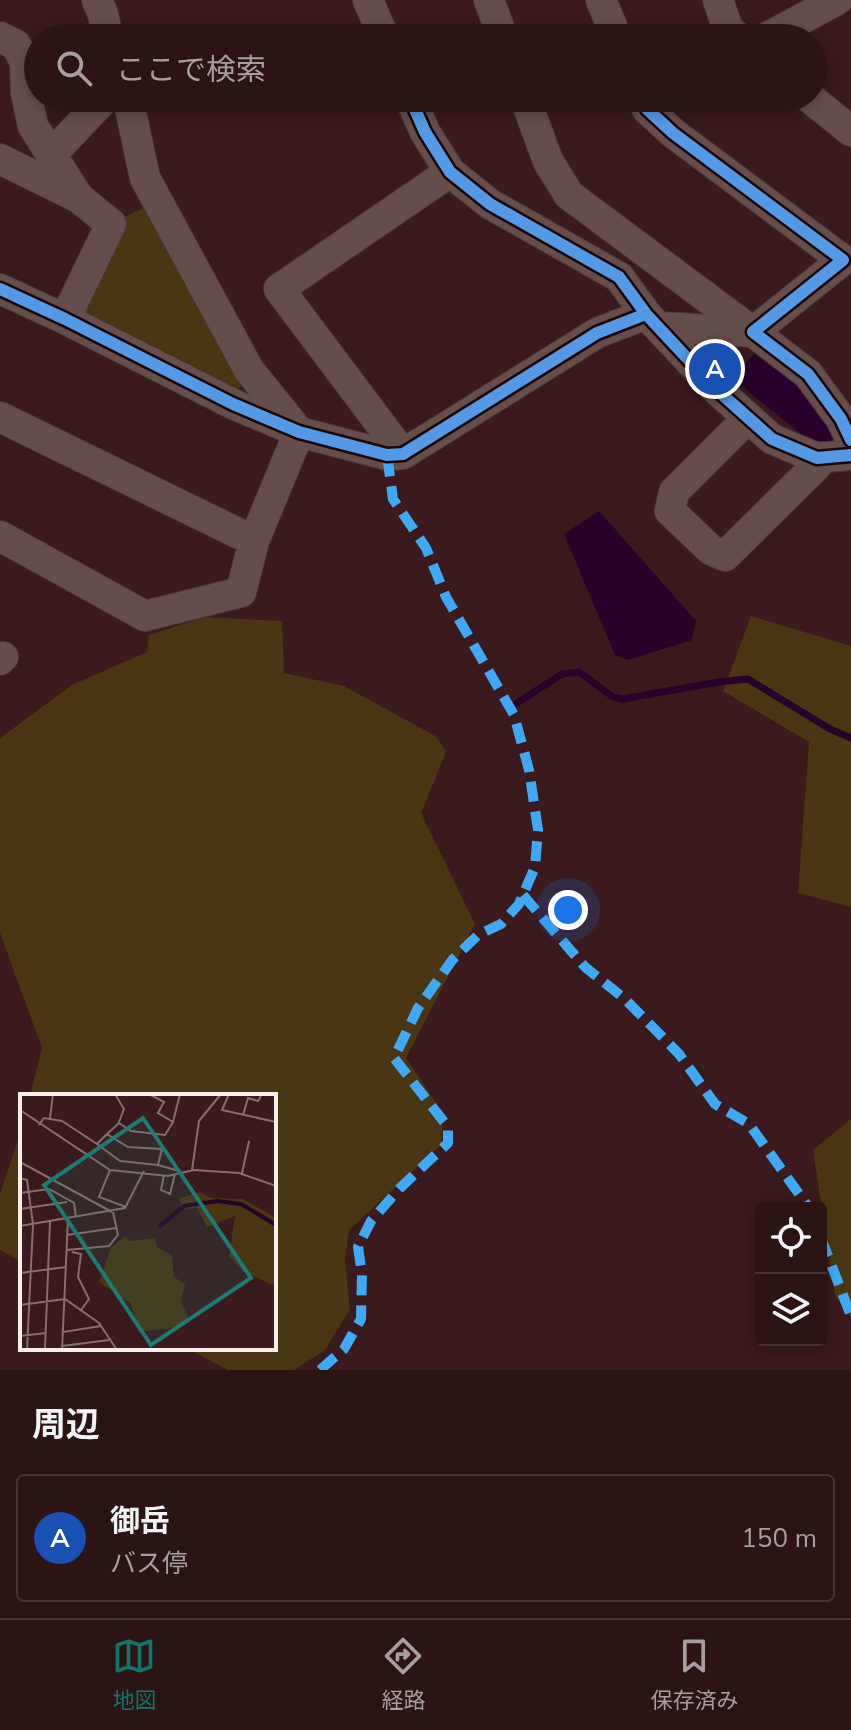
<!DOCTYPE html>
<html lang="ja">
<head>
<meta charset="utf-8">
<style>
  :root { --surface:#2c1415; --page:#382122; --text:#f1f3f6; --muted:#a69ea0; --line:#483334; --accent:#0f766e }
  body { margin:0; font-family:"Nunito Sans","Noto Sans JP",sans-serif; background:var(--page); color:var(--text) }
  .controls { position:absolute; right:24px; bottom:24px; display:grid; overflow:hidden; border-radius:8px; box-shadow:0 4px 12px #0003 }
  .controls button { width:72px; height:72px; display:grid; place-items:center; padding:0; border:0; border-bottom:2px solid var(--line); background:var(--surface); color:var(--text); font:40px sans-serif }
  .you { position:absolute; left:568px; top:910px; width:28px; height:28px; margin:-20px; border:6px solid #fff; border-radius:50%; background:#1a73e8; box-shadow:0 0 0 12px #1a73e833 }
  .badge { display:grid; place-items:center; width:52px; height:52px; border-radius:50%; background:var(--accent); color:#fff; font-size:26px; font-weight:700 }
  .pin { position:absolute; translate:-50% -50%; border:4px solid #fff; box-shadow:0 2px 8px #0006 }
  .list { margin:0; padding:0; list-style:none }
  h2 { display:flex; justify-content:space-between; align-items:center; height:104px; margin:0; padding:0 32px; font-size:34px }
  h2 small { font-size:26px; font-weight:400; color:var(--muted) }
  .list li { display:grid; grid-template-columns:52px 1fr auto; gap:24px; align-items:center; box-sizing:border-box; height:128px; margin:0 16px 16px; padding:0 16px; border:2px solid var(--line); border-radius:8px }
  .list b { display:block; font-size:30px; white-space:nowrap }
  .list p { margin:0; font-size:26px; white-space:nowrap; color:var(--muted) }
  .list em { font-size:26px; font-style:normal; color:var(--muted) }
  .icon { flex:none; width:44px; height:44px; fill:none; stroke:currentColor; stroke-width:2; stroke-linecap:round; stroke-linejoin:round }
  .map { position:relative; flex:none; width:851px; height:1370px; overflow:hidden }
  .search { position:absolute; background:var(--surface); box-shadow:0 4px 12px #0003; left:24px; right:24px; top:24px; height:88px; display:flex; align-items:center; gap:20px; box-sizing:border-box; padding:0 28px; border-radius:44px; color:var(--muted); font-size:30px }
  .sheet { height:248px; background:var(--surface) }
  nav { display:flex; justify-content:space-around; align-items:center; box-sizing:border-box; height:112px; border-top:2px solid var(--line); background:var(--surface); font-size:22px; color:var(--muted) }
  nav a { display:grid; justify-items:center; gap:4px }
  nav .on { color:var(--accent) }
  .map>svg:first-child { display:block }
  .green { fill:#4a3612 }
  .water { fill:#28022a }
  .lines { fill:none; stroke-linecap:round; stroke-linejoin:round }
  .stream { stroke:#28022a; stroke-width:7 }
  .minor-casing { stroke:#4a3537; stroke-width:32 }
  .minor { stroke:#654d4c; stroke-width:30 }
  .quiet { stroke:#3fa9f5; stroke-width:10; stroke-dasharray:20 10; stroke-linecap:butt }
  .cycleway-casing { stroke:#1f0606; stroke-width:17 }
  .cycleway { stroke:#5399e6; stroke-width:12 }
  .inset-river { fill:none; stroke:#28022a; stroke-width:4 }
  .inset-road { fill:none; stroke:#886e6f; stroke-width:2 }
  .view { fill:#1b7c74; fill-opacity:0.15; stroke:#1b7c74; stroke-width:4 }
  .inset-edge { fill:none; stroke:#fdedec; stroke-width:4 }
</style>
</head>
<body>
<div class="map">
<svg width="851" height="1370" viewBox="0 0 851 1370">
  <rect width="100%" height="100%" fill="#3a1a1c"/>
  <!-- green -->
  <path class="green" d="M150 205 252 380 234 391 91 319 80 303 116 221Z
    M751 616 851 646V907L798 893 809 742 723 691Z
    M205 617 282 621 284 673 344 686 437 737 446 752 421 813 475 924 406 1058 443 1113 441 1145 349 1230 345 1261 350 1309 325 1350 294 1370H228L186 1348H274V1096H30L42 1048 0 933V738L72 685 147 652 149 635Z
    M851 1119V1317L835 1296 813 1150Z
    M22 1128V1262L0 1250V1194Z"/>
  <!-- water -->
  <path class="water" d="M759 349 800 379 837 436 826 445 809 440 757 399 732 376Z
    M599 511 696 621 692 640 628 660 615 655 564 534Z"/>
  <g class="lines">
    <!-- stream -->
    <path class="stream" d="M517 703 562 674 579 672 613 697 623 699 718 682 748 679 830 729 851 738"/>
    <defs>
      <path id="minor" d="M97 0 103 14 108 38
        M368 0 384 38
        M489 0 503 38
        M601 0 617 38
        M718 0 728 29 738 38
        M0 37 16 45 25 62 26 93 33 126 79 198 111 224 65 319
        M766 38 837 0
        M126 98 129 103 145 178 249 370 295 427
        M410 98 425 132 450 172 490 204 619 277 646 314 658 327 717 390 772 439 817 458 851 455
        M525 98 548 161 569 195 753 332
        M642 98 647 109 673 133 843 260 753 332 808 374 841 419 851 440
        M810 98 851 131
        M51 155 105 98
        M0 159 77 197
        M0 289 65 319 233 404 299 432 387 455 403 454 597 333 646 314
        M658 327 753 332
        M0 417 254 541
        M748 418 674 492 670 511 711 550 725 556 816 466 821 457
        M403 454 279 289 450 172
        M0 536 145 616 241 592 254 541 299 432
        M0 660 3 657"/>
    </defs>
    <!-- minor casing -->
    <use href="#minor" class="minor-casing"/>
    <!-- minor -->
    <use href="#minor" class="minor"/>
    <!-- quiet -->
    <path class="quiet" d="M523 895 585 967 625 999 679 1054 715 1104 749 1124 809 1208
      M821 1238 851 1316
      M320 1370 344 1349 361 1319 362 1274 358 1247 371 1221 400 1188 448 1143V1127L394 1058 418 1008 453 959 478 935 501 924 519 904 535 867 538 830 529 770 514 715 446 597 426 548 393 499 387 455"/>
    <defs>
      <path id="cycleway" d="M410 98 425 132 450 172 490 204 619 277 646 314 658 327 717 390 772 439 817 458 851 455
        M642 98 647 109 673 133 843 260 753 332 808 374 841 419 851 440
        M0 289 65 319 233 404 299 432 387 455 403 454 597 333 646 314"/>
    </defs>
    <!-- cycleway casing -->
    <use href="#cycleway" class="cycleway-casing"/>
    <!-- cycleway -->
    <use href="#cycleway" class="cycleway"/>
  </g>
  <!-- overview -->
  <g transform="translate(20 1094)">
    <rect width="256" height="256" fill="#3a1a1c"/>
    <path d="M180 98 191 104 223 105 256 124V186L252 191 223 177 209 162 215 122 187 133 177 114 162 115 160 104ZM105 142 110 147 135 144 137 153 152 162 154 183 165 190 161 207 168 223 161 233 119 238 111 210 79 188 91 154Z" fill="#4a3612"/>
    <path class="inset-river" d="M139 133 164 112 197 107 221 110 256 131"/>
    <path class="inset-road" d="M95 0 104 15 99 28M129 0 144 8 138 19 153 28 145 41 111 37 99 29 87 40 108 53 142 55 138 71 159 77M209 0 202 16 256 28M0 16 90 76 148 82 174 76 219 79 256 92M223 21 228 4 238 7 242 0M30 24 33 0M153 28 160 0M19 31 24 24 42 27 77 50M87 40 77 50 100 67 138 71M0 68 92 118M90 76 79 103 106 113M172 76 179 27 201 0M222 79 229 47M144 81 141 96 150 100 155 80M0 84 7 86 13 130 7 256M0 99 29 95 54 109 56 123M0 115 47 108M0 132 105 114 124 77M47 141 96 134M47 156 89 152 98 141 93 118M52 158 61 160 58 183 69 205 61 216M0 179 46 173M0 211 45 205 79 229 97 256M43 238 81 232M0 242 26 239M42 252 89 246M25 256 30 127M42 256 48 125"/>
    <path class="view" d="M123 24 231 184 131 251 24 91Z"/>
    <rect width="256" height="256" class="inset-edge"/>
  </g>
</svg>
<div class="controls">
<button><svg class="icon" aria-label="locate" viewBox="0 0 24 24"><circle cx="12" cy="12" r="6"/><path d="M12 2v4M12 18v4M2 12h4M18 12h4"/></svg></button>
<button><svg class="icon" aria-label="layers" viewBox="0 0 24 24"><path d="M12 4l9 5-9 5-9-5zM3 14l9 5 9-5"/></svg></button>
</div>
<div class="you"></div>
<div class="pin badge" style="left:715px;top:369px;background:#1a4fb4">A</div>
<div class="search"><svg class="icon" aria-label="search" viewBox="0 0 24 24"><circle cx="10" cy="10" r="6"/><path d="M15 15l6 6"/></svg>ここで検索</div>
</div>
<section class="sheet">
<h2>周辺<small></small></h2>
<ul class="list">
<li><span class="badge" style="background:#1a4fb4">A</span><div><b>御岳</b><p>バス停</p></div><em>150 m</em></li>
</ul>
</section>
<nav>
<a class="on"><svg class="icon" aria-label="map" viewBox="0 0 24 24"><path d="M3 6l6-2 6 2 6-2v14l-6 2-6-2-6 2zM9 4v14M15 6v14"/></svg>地図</a>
<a><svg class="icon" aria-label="directions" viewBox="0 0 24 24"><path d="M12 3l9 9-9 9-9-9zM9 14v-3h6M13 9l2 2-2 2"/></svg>経路</a>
<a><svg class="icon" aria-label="saved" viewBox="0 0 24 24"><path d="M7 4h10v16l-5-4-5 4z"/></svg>保存済み</a>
</nav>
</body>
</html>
